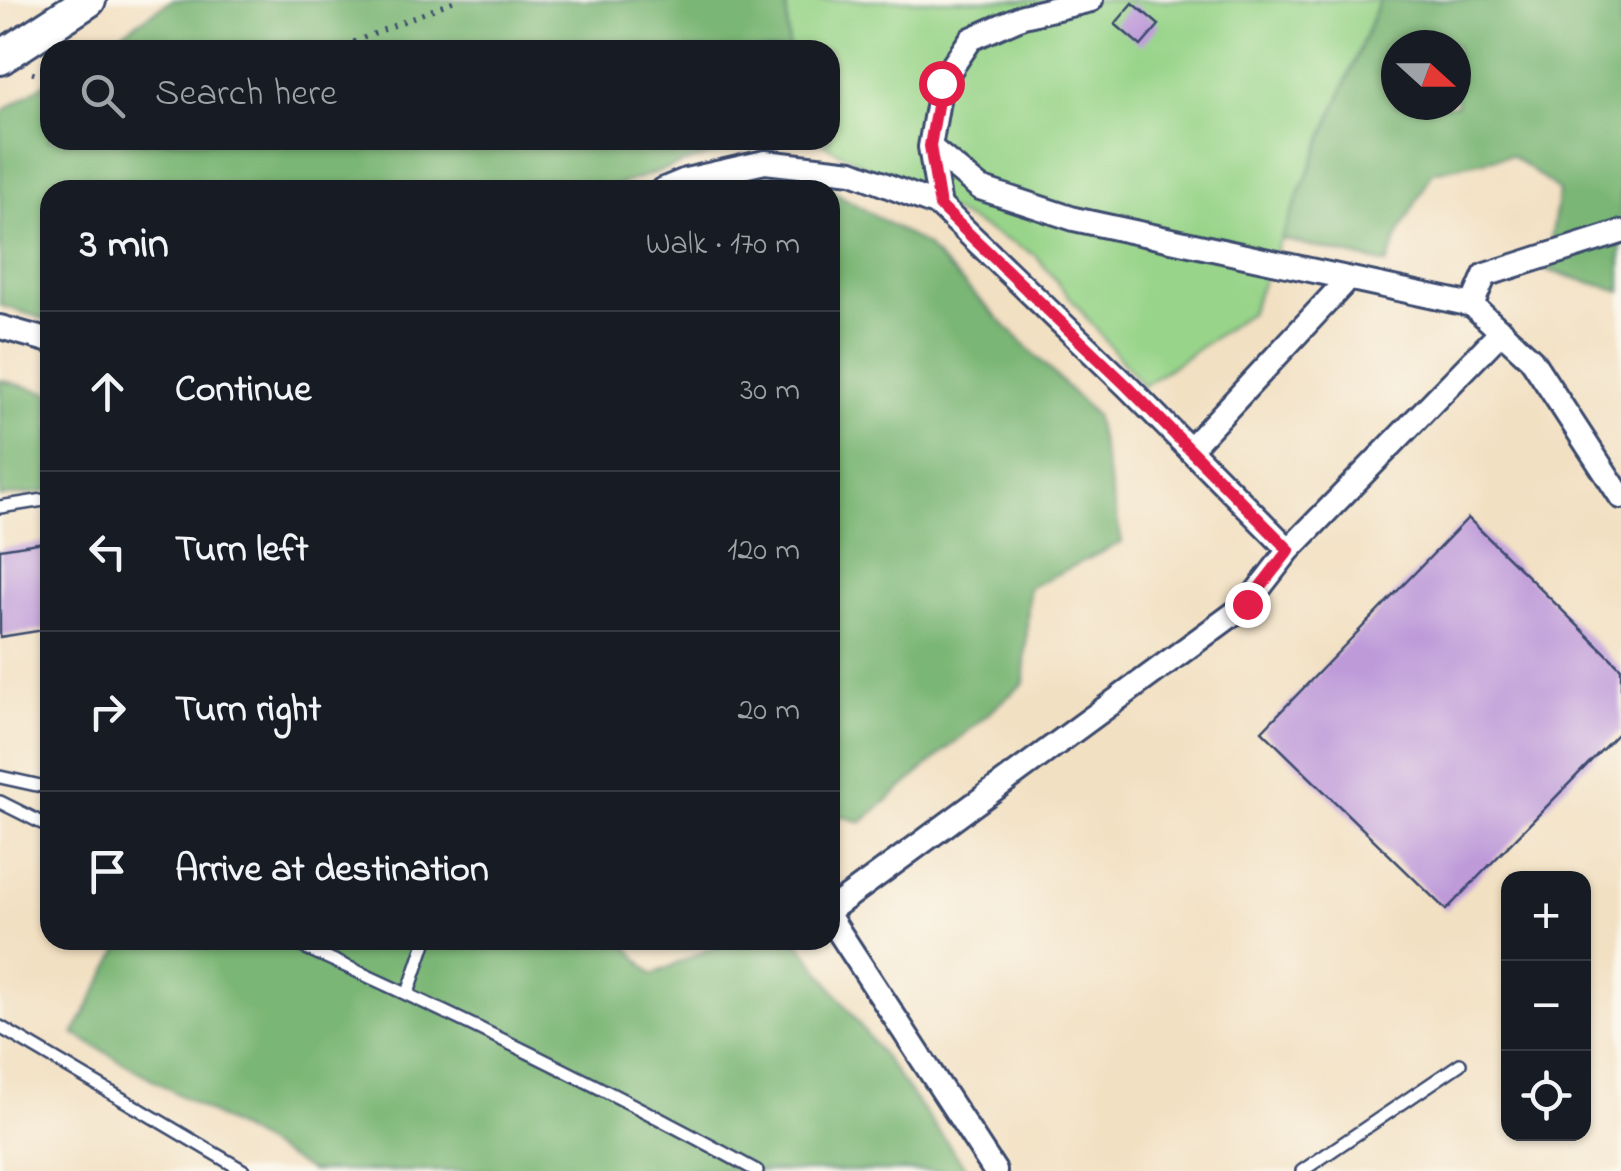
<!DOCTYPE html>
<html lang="en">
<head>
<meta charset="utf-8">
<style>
  :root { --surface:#171b24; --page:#242831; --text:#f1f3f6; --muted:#9ea1a6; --line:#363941 }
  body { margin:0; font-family:"Indie Flower",sans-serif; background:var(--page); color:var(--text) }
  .controls { position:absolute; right:30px; bottom:30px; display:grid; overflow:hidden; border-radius:20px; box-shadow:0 2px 8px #0004 }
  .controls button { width:90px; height:90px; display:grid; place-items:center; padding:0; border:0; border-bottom:2px solid var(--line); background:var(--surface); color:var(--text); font:50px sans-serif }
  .compass { position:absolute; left:1381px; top:30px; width:90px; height:90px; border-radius:50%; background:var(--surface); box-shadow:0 2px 8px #0004; rotate:111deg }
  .stop { position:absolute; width:30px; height:30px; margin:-22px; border:8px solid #e11d48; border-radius:50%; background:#fff }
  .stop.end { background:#e11d48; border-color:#fff; box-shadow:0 2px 10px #0008 }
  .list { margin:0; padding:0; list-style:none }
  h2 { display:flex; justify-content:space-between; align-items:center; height:130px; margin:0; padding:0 40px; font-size:42px }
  h2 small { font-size:32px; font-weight:400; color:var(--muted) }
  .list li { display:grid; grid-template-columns:65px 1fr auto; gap:30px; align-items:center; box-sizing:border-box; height:160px; padding:0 40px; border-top:2px solid var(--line) }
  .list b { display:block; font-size:38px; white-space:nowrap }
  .list em { font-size:32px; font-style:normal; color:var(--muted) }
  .icon { flex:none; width:55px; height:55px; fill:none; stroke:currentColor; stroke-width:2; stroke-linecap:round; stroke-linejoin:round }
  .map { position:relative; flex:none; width:1621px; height:1171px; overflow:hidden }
  .search { position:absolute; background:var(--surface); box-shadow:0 2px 8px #0004; left:40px; top:40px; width:800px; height:110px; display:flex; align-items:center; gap:25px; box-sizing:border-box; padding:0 35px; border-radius:30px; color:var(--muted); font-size:38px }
  .panel { position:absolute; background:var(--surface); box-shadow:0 2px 8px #0004; left:40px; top:180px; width:800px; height:770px; border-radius:30px }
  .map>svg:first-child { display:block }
  .green { fill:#98d489; stroke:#5a8274; stroke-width:2.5 }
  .forest { fill:#7ab675; stroke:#4a726a; stroke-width:2.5; fill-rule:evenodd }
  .building { fill:#be9ad9 }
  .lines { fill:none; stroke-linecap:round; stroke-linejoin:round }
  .lane-casing { stroke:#3b4a6d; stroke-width:16 }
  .street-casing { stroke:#3b4a6d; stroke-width:28 }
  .secondary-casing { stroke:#3b4a6d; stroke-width:38 }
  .path { stroke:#3b4a6d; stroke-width:5; stroke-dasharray:2.5 8; stroke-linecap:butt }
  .lane { stroke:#fff; stroke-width:11 }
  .street { stroke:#fff; stroke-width:22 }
  .secondary { stroke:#fff; stroke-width:32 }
  .route { stroke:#e11d48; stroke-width:12 }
</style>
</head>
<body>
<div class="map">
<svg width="1621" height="1171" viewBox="0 0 1621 1171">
  <rect width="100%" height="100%" fill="#fbf7ec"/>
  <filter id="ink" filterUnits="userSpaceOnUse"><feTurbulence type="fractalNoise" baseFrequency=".01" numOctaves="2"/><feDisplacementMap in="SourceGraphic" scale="20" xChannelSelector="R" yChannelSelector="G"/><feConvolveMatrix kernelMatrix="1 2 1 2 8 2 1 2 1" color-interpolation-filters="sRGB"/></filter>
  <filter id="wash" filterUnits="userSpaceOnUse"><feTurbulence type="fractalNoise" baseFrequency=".0048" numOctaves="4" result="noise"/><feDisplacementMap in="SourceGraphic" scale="40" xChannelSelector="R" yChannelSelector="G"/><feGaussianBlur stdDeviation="2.25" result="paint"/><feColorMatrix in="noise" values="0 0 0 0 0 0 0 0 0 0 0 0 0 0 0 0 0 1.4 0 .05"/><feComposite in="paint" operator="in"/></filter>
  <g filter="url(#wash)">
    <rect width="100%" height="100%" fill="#f2e0c2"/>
    <!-- green -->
    <path class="green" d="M786 0H1380L1250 313 1143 386 1035 255 816 140H830V50H789Z"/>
    <!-- forest -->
    <path class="forest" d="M172 0H786L789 50H96Z
      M1380 0H1621V291L1546 270 1559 191 1511 155 1433 172 1400 231 1387 264 1281 239ZM1396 45H1456V105H1396Z
      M50 80V140H755L603 190H50V321L0 305V113Z
      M814 180 925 245 1095 415 1122 542 1029 588 1024 683 862 822 830 813V190H780Z
      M0 380 50 393V491L0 497Z
      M124 940H622L652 975 729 940H797L968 1171H311L74 1034Z"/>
    <g id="blocks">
      <!-- building -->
      <path class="building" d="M1133 3 1159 25 1141 46 1115 24Z
        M1468 518 1621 668V730L1446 910 1262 731Z
        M50 541V629L0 637V549Z"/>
    </g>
  </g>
  <g filter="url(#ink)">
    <use href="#blocks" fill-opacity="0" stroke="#3b4a6d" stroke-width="2.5"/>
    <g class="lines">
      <defs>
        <path id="lane" d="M0 507 50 499
          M0 777 50 788
          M0 802 50 827
          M288 940C447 1011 604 1087 757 1171
          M408 993 426 940
          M0 1027 244 1171
          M1302 1171 1460 1064"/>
        <path id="street" d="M930 147 980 188 1074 219 1472 305 1531 359 1621 497
          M662 190 686 180 765 162 852 172 940 206 1127 386 1289 550
          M940 206 930 147 941 83 971 39 1023 16 1091 0
          M1472 305 1485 275 1621 232
          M0 327 50 341
          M1190 449 1348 279
          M830 910 1247 604 1289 550 1502 331
          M830 918 995 1171"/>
        <path id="secondary" d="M0 58 89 0"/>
      </defs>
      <!-- lane casing -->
      <use href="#lane" class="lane-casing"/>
      <!-- street casing -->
      <use href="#street" class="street-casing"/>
      <!-- secondary casing -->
      <use href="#secondary" class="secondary-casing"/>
      <!-- path -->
      <path class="path" d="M334 50 456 0
        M32 73 50 79"/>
      <!-- lane -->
      <use href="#lane" class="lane"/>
      <!-- street -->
      <use href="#street" class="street"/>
      <!-- secondary -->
      <use href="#secondary" class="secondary"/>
    </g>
  </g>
  <g class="lines" filter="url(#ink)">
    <!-- route -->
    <path class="route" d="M941 83 930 146 940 206 1127 386 1289 550 1247 604"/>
  </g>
</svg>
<div class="controls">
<button>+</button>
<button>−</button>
<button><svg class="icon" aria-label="locate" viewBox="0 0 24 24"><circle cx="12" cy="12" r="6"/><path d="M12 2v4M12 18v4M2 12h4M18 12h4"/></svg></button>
</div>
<svg class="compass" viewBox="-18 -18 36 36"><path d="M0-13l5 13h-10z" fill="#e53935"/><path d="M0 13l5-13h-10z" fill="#9ea1a6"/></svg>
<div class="stop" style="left:941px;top:83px"></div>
<div class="stop end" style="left:1247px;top:604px"></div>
<div class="search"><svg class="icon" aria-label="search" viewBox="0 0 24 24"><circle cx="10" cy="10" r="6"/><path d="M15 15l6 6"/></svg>Search here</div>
<section class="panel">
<h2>3 min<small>Walk · 170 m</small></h2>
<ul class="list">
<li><svg class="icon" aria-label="ahead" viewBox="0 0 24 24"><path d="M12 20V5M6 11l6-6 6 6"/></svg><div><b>Continue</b></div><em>30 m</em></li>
<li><svg class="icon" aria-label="left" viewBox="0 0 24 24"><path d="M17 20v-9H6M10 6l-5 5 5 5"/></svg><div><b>Turn left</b></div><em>120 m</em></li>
<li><svg class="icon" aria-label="right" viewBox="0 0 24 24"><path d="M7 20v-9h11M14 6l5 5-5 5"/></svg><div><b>Turn right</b></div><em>20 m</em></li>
<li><svg class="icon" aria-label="arrive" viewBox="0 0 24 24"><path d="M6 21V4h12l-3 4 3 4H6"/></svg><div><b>Arrive at destination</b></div></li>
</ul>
</section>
</div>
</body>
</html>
